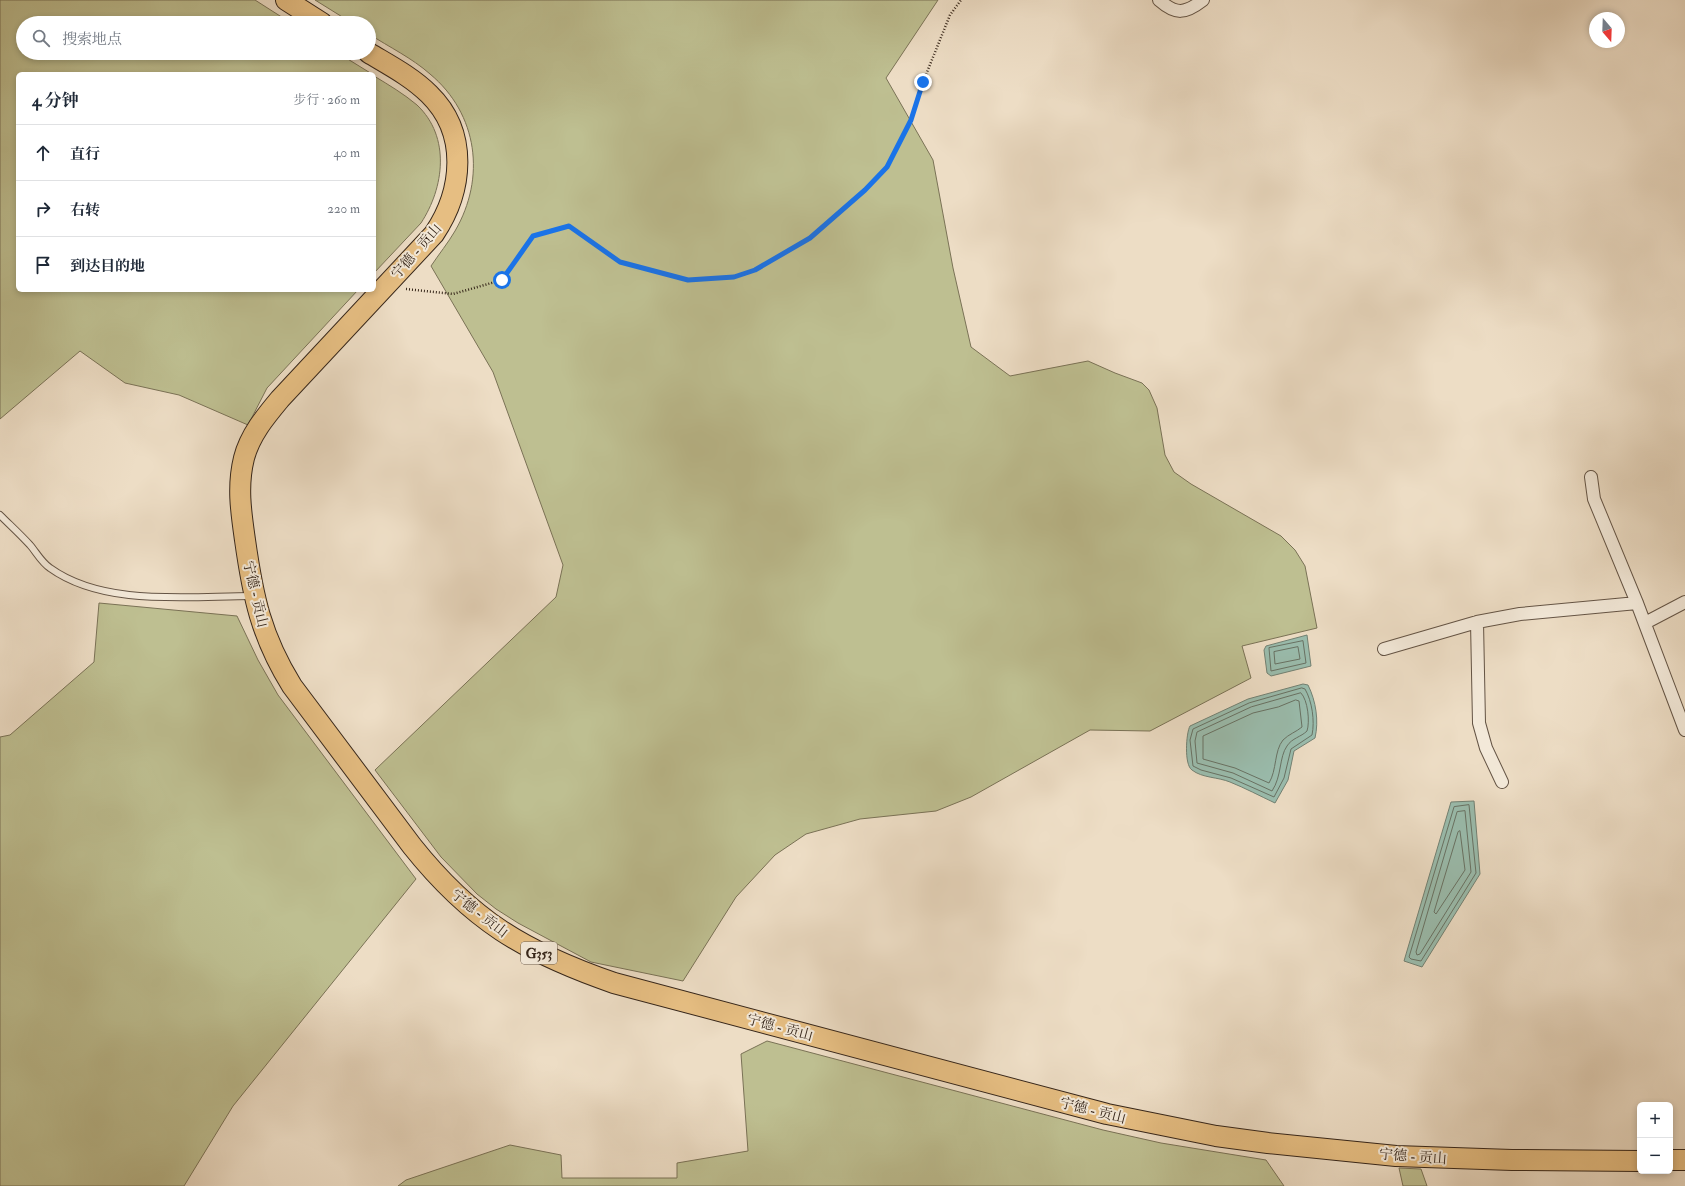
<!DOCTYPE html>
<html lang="zh">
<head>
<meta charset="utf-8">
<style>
  :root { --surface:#fff; --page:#f6f6f7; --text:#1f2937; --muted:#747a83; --line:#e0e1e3 }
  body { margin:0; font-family:"IM FELL Double Pica","Noto Serif SC",serif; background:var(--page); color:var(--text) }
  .controls { position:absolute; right:12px; bottom:12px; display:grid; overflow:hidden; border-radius:6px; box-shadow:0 2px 6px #0003 }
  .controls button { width:36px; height:36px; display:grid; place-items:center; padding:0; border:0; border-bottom:1px solid var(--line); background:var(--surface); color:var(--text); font:20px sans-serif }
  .compass { position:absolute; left:1589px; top:12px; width:36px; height:36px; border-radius:50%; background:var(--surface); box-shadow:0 2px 6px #0003; rotate:161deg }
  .stop { position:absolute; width:12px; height:12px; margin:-9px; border:3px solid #1a73e8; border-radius:50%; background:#fff }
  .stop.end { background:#1a73e8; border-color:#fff; box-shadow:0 1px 4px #0008 }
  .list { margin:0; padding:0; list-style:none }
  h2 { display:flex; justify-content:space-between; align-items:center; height:52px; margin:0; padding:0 16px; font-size:17px }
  h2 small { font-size:13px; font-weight:400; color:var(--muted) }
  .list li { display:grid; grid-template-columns:26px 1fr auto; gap:12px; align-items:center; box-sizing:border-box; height:56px; padding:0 16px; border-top:1px solid var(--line) }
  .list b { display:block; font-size:15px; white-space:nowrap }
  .list em { font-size:13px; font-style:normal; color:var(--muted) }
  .icon { flex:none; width:22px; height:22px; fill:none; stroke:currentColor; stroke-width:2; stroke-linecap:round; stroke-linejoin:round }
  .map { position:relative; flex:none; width:1685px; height:1186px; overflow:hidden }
  .search { position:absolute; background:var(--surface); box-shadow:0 2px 6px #0003; left:16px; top:16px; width:360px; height:44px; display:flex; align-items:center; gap:10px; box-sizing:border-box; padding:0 14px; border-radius:22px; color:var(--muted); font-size:15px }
  .panel { position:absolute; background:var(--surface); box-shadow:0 2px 6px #0003; left:16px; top:72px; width:360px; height:220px; border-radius:6px }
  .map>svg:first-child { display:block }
  .green { fill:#bebf91; stroke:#7a7256 }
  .water { fill:#9abdae; stroke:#728173 }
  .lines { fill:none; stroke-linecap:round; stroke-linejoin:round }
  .shore { stroke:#687264; stroke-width:1 }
  .service-casing { stroke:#645445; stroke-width:8 }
  .minor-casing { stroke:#645445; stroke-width:14 }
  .trunk-casing { stroke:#36261a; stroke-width:22 }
  .path { stroke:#36261a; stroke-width:2.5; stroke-dasharray:1 2; stroke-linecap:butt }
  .service { stroke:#f3e9d9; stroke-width:6 }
  .minor { stroke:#f3e9d9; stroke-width:12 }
  .trunk { stroke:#e6be82; stroke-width:20 }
  .route { stroke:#1a73e8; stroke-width:5 }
  .labels { text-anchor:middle; stroke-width:4; stroke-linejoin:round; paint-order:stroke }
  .shield { fill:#f3e9d9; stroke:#6f6053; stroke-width:1 }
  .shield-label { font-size:13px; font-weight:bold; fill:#36261a }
  .street-label { font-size:14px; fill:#36261a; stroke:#f3e9d9 }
</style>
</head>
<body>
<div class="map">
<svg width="1685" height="1186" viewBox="0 0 1685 1186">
  <rect width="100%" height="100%" fill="#edddc5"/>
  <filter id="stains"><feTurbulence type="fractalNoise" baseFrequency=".005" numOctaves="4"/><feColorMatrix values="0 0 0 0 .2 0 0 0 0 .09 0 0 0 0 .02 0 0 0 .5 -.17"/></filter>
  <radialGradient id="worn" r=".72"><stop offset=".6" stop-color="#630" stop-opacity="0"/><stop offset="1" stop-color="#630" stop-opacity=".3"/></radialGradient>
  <!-- green -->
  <path class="green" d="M0 0H255L291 23H23V53H338L372 74H18V290H358L267 388 248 425 179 395 125 383 80 351 0 419Z
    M315 0H938L886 78 933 160 953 268 971 347 1010 376 1088 361 1115 373 1142 383 1149 390 1157 408 1165 455 1174 472 1191 484 1281 536 1295 550 1305 566 1317 628 1242 646 1251 678 1150 731 1090 730 971 797 936 811 860 819 806 834 775 855 736 897 683 981 591 962 518 923 496 909 477 894 441 857 375 770 556 597 563 565 493 372 431 266C439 254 448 243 455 231 486 178 478 114 430 74 412 58 389 47 369 34V23H352Z
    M374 76C389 85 404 94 417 105 451 137 444 188 421 223L374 273Z
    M99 603 237 616 258 660 278 695 416 879 233 1106 184 1186H0V737L10 735 94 662Z
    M767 1041 1103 1130 1161 1143 1266 1160 1284 1186H398L406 1180 510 1145 561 1155 562 1178H677V1163L748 1151 741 1054Z
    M1399 1168 1421 1169 1427 1186H1403Z"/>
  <!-- water -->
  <path class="water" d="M1307 635 1311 666 1271 676 1267 673 1264 650 1266 646Z
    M1303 684 1308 685C1316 701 1319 721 1315 738L1294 751 1288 780 1275 803C1260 796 1245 788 1230 782 1218 777 1202 778 1192 770 1184 765 1186 733 1190 726L1248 699Z
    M1474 801 1480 874 1422 967 1404 961 1451 802Z"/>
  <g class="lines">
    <!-- shore -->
    <path class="shore" d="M1303 641 1306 663 1271 671 1269 648Z
      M1298 647 1300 659 1275 664 1274 652Z
      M1302 688 1305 689C1312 701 1315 721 1312 735L1291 749 1284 778 1274 797 1231 778 1201 770 1193 766 1190 740 1193 729 1249 703Z
      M1301 693C1308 700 1310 722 1307 731 1301 737 1292 738 1287 746 1279 757 1282 776 1272 791L1233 773 1197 763 1195 741 1197 732 1251 707Z
      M1296 700 1299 701 1302 727C1296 732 1289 734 1283 740 1274 751 1277 770 1269 783L1235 768 1203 759V736L1253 713 1278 707Z
      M1469 805 1476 873 1421 961 1411 959 1409 957 1454 807Z
      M1465 811 1471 872 1420 954 1417 955 1416 952 1457 812Z
      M1460 831 1465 870 1436 914 1434 912 1458 832Z"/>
    <defs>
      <path id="service" d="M0 515C10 525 20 534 30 545 36 552 42 563 50 568 104 607 189 596 252 596"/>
      <path id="minor" d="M1159 0C1176 15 1185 14 1203 0
        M1591 477 1594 499 1637 603 1685 730
        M1477 622 1479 723 1486 748 1502 782
        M1645 623 1685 602
        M1384 649 1477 622 1520 614 1637 603"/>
      <path id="trunk" d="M286 0 322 23
        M369 53C389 65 412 77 429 94 469 133 463 191 434 234L280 399C265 417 250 435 244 458 237 486 241 512 245 540 253 597 261 636 292 686L412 846C471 920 524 952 614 983L1107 1114 1216 1136 1268 1143 1396 1156 1512 1160 1640 1161
        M1670 1160H1685"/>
    </defs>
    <!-- service casing -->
    <use href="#service" class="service-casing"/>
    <!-- minor casing -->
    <use href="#minor" class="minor-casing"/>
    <!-- trunk casing -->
    <use href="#trunk" class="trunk-casing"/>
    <!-- path -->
    <path class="path" d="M406 289 453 294 502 280 533 236 569 226 619 262 688 280 734 277 755 270 810 238 865 190 887 167 911 121 923 82 950 15 961 0"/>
    <!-- service -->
    <use href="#service" class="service"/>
    <!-- minor -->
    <use href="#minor" class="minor"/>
    <!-- trunk -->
    <use href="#trunk" class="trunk"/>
  </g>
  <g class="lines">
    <!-- route -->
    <path class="route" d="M502 280 533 236 569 226 620 262 688 280 734 277 755 270 810 238 865 190 887 167 911 120 923 82"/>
  </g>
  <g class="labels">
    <!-- shield labels -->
    <rect class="shield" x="521" y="942" width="36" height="22" rx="3"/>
    <g class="shield-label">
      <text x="539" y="958">G353</text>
    </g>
    <!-- street labels -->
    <g class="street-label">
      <text transform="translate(416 251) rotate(-49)" y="5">宁德 - 贡山</text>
      <text transform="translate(256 594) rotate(77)" y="5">宁德 - 贡山</text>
      <text transform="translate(480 913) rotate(38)" y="5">宁德 - 贡山</text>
      <text transform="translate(780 1027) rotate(15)" y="5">宁德 - 贡山</text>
      <text transform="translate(1093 1110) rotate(14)" y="5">宁德 - 贡山</text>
      <text transform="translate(1413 1156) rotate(4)" y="5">宁德 - 贡山</text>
    </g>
  </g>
  <rect width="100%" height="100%" filter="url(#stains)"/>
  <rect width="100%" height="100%" fill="url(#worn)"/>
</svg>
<div class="controls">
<button>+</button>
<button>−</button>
</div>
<svg class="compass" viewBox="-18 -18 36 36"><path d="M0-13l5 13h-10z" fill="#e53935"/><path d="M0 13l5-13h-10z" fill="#747a83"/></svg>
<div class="stop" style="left:502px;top:280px"></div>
<div class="stop end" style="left:923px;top:82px"></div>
<div class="search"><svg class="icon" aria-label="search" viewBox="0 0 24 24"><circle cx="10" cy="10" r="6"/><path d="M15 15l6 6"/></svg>搜索地点</div>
<section class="panel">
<h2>4 分钟<small>步行 · 260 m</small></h2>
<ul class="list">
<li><svg class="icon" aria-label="ahead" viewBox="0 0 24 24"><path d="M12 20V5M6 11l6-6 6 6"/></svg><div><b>直行</b></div><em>40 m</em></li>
<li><svg class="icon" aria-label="right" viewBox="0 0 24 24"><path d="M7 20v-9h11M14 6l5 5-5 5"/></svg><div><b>右转</b></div><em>220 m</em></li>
<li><svg class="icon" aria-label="arrive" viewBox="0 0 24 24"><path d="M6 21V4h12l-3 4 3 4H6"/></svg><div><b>到达目的地</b></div></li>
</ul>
</section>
</div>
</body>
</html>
